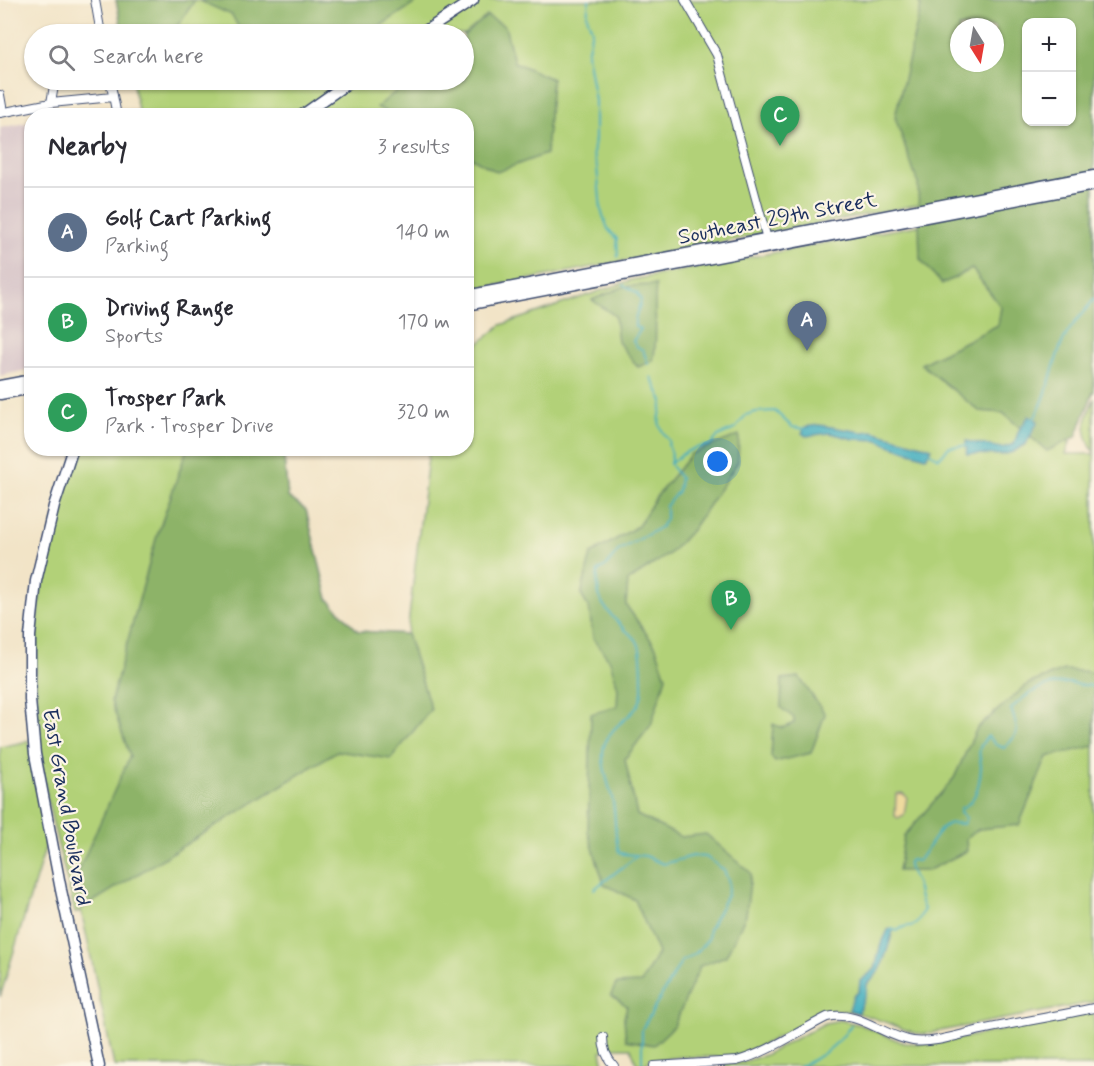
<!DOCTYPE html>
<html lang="en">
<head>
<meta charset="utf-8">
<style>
  :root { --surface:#fff; --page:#f2f2f3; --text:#2b2b33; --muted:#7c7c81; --line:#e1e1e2; --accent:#c8321e }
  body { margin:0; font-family:Mynerve,sans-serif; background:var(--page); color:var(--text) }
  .controls { position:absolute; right:18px; top:18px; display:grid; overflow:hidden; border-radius:12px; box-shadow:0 2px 4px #0004 }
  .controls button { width:54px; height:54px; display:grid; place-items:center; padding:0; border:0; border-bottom:2px solid var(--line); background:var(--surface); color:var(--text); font:30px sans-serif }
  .compass { position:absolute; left:950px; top:18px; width:54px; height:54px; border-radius:50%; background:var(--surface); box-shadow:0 2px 4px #0004; rotate:169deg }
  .you { position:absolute; left:718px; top:462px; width:21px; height:21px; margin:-15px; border:4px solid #fff; border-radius:50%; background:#1a73e8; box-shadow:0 0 0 9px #1a73e833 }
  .badge { display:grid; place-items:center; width:39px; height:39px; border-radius:50%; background:var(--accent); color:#fff; font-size:20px; font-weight:700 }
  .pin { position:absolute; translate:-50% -50px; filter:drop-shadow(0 2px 3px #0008) }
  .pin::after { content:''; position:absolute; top:32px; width:21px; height:18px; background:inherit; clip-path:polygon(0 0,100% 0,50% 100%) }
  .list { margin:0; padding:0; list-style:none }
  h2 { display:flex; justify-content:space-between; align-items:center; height:78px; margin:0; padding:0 24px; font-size:26px }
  h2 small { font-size:20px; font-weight:400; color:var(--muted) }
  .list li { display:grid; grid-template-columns:39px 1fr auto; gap:18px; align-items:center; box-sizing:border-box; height:90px; padding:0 24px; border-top:2px solid var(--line) }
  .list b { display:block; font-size:22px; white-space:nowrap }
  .list p { margin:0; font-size:20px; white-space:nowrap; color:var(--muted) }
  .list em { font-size:20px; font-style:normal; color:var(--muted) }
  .icon { flex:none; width:33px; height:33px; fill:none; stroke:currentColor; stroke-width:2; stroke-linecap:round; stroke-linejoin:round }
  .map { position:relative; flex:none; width:1094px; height:1066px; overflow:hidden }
  .search { position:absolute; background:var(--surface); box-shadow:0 2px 4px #0004; left:24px; top:24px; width:450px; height:66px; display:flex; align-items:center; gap:15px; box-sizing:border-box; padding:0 21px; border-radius:33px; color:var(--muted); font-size:22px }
  .panel { position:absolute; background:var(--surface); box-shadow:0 2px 4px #0004; left:24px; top:108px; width:450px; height:348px; border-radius:24px }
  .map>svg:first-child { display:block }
  .industrial { fill:#d2bec5 }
  .green { fill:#b2d178; stroke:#66806b; stroke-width:1.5; fill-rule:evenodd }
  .forest { fill:#8db368; stroke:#547163; stroke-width:1.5; fill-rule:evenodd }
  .sand { fill:#eeda9e; stroke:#84847e; stroke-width:1.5 }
  .water { fill:#40adbe; stroke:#2e6e8e; stroke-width:1.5 }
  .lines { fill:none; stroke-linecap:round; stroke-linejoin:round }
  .stream { stroke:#40adbe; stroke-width:2 }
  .street-casing { stroke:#3b4a6e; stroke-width:10 }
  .secondary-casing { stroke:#3b4a6e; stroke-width:13 }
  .street { stroke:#fff; stroke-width:8 }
  .secondary { stroke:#fff; stroke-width:10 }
  .labels { text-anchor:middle; stroke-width:4.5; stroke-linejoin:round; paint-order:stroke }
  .street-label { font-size:22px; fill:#1b2f5e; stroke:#fcf5e5 }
</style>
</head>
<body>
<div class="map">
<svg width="1094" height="1066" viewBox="0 0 1094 1066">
  <rect width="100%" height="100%" fill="#fcf5e5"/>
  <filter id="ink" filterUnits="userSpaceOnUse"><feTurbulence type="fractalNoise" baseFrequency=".0167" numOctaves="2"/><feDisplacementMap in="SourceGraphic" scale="12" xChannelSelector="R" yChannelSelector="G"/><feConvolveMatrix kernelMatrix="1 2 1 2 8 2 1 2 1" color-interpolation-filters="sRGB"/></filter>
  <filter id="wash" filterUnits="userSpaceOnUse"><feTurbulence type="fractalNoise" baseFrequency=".008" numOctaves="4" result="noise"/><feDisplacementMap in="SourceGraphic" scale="24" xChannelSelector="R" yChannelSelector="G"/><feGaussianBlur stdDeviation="1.35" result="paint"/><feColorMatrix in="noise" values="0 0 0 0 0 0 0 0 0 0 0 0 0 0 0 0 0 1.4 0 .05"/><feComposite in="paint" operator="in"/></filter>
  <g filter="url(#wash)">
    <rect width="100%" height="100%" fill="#f2e4c7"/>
    <!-- industrial -->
    <path class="industrial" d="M31 122V369L0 376V128Z"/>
    <!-- green -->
    <path class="green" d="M116 0H1094V171L467 291 466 116 139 115 132 80H464V34H123ZM1026 22H1072V122H1026ZM959 27H995V63H959Z
      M984 214 1094 371 1066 454H1094V1002L924 1034 915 1033C890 1025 854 1007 829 1011L744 1054 729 1057H680L648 1061 647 1064 637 1065 631 1048H610L601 1051 604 1066H114L81 910 75 913C65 869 51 824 44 780 32 697 32 617 50 535 57 506 69 477 78 449H283L288 497 306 510 328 599 358 631 407 634 429 449 466 448 467 353 501 325 632 280 886 231Z
      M1094 398V453C1080 429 1085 422 1094 398Z
      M29 741 47 842 0 997V747Z
      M1094 1012V1066H725L724 1062H743L765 1055 825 1023 840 1020 861 1025 904 1043 932 1044Z"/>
    <!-- forest -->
    <path class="forest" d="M116 0H195L172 34H123Z
      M198 0H420L368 34H242L232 15Z
      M917 0H1094V390L1076 437 1047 451 1003 413 979 411 921 364 998 325 1001 307 972 269 942 284 920 259 918 184 895 117 921 6ZM1026 22H1072V122H1026ZM959 27H995V63H959Z
      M487 16 505 26 514 62 552 79 546 154 497 172 467 155 466 116 392 115 377 107 410 80H464V35Z
      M656 285C653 311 659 337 653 361L638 367 618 342 615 316 592 300 625 286Z
      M739 435 738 462 692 530 669 554 628 581 626 605 656 647 666 677 651 725 625 759 637 815 681 837 706 834 751 873 746 915 726 956 700 966 674 1026 654 1045 626 1040 624 1018 627 1006 611 995 616 984 641 983 658 953 635 900 604 884 588 832 591 714 617 706 618 688 610 661 593 638 589 608 581 595 591 554 638 526 656 497 691 454Z
      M187 449H283L288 497 306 510 328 599 358 631 407 634 431 709 391 759 337 751 83 908 71 887 130 756 111 701 156 539Z
      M1064 670 1094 672V746L1047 757 1019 825 979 829 966 838 967 851 927 871H898L904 836 954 778 977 728 1028 684Z
      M799 677 825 714 811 753 775 762 771 757 773 724 782 728 794 723V718L781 708 782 679Z"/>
    <!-- sand -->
    <path class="sand" d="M902 793 907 797 904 815 898 818 895 816 896 794Z"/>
    <!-- water -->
    <path class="water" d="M1029 416 1038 421 1026 444 1013 452 1002 455 967 454 966 441 1002 448 1014 444 1019 430Z
      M819 425 862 432 872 431 932 448 926 457 886 444 879 440 853 439 830 433 806 436 802 433 805 427Z
      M889 928 893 931C888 947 882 975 867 984 868 995 861 1002 858 1013L849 1010 853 997 859 991 860 981 875 969 880 947Z"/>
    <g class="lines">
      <!-- stream -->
      <path class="stream" d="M589 0 587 16 592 30 587 54 595 101V139L593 154 597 167 601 210 608 229 617 239 618 257
        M624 285 637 293 641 300 635 320V327L641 329 633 341 636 346 643 350 648 364
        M651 377 663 401C659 422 655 422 669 441L668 445 672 454 670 464
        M1033 420C1049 396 1051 367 1063 341 1071 324 1084 313 1094 299
        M927 451 939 458 949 447 969 445
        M670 464C683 452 693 447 711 445L718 436 735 429 746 415 756 412 775 411 792 427 806 429
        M594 889 637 856
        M890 932 892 929 897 931C913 918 911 938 924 909 920 902 920 898 918 890 917 880 908 872 909 862L911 860 918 861C927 851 938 828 948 824 952 822 959 824 963 824L966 818 960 812 961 808C977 803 980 782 981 767 981 761 978 755 980 748 981 744 985 740 988 736L995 744 1004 748C1021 733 1018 728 1011 709 1027 692 1046 682 1070 683 1078 684 1081 686 1089 685L1094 688
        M642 1066V1029L681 962 696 953 708 939 709 929 727 895 729 883 724 870 706 857 693 856 663 864 646 856 624 854 619 852C614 835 616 818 613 802 610 786 598 759 605 743 615 718 645 716 642 684 642 674 642 651 638 643 636 638 629 633 625 630 605 608 595 603 598 571L607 565 618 551 661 527 666 519V506L678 491 680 478 670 464
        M800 1066C820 1058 839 1044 851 1025"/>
    </g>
  </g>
  <g filter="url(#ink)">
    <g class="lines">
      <defs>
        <path id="street" d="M95 0 101 34
          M685 0 717 55 767 239
          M110 80 117 116
          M0 95 3 112
          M51 103 55 80
          M0 113 51 103 113 97
          M603 1037C603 1049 606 1057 614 1066
          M654 1066 737 1061C769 1052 797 1032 827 1017 859 1010 882 1036 913 1041 933 1044 962 1034 981 1030 1019 1022 1057 1016 1094 1008"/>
        <path id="secondary" d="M421 34 473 0
          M301 116 352 80
          M466 296 1094 176
          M466 305 1094 185
          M0 386 32 380
          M0 394 32 388
          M73 448 54 506 36 581 30 636V700L35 754 61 890 99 1066"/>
      </defs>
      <!-- street casing -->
      <use href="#street" class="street-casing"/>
      <!-- secondary casing -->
      <use href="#secondary" class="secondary-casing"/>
      <!-- street -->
      <use href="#street" class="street"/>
      <!-- secondary -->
      <use href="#secondary" class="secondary"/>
    </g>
  </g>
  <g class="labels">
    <!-- street labels -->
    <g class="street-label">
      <text transform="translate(777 217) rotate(-11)" y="8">Southeast 29th Street</text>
      <text transform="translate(68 807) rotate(80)" y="8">East Grand Boulevard</text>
    </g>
  </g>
</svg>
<div class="controls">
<button>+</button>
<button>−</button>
</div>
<svg class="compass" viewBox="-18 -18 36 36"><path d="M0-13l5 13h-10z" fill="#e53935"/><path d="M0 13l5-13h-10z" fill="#7c7c81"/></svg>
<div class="you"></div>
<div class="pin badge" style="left:807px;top:351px;background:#5c6f8a">A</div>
<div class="pin badge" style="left:731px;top:630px;background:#2e9e5b">B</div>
<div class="pin badge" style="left:780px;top:146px;background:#2e9e5b">C</div>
<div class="search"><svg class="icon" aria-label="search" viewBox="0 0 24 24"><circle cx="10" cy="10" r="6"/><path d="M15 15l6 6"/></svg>Search here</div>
<section class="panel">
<h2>Nearby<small>3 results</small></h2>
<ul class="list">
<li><span class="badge" style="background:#5c6f8a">A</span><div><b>Golf Cart Parking</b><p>Parking</p></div><em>140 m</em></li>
<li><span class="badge" style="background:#2e9e5b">B</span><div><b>Driving Range</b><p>Sports</p></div><em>170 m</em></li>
<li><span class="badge" style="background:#2e9e5b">C</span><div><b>Trosper Park</b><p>Park · Trosper Drive</p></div><em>320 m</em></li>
</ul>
</section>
</div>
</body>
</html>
